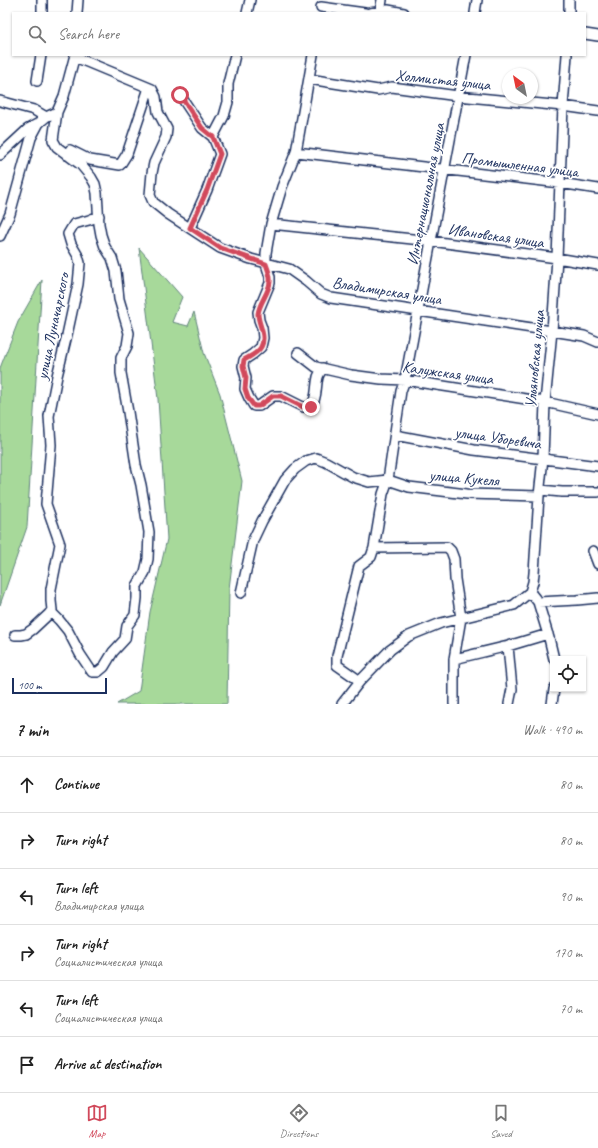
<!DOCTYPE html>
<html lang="en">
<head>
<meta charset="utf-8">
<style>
  :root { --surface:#fff; --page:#f6f6f6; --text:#222; --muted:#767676; --line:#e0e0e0; --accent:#d1495b }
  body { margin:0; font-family:Caveat,sans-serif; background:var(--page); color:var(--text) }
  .controls { position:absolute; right:12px; bottom:12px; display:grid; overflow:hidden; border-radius:0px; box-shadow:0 1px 3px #0004 }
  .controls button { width:36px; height:36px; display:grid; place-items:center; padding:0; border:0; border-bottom:1px solid var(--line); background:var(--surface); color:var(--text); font:20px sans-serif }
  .compass { position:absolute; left:502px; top:68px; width:36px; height:36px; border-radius:50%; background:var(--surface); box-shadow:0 1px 3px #0004; rotate:327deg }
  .scale { position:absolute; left:12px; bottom:10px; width:95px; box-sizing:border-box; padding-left:4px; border:2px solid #1b2f5e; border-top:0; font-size:11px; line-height:14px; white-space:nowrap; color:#1b2f5e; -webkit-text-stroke:3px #fff; paint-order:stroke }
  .stop { position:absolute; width:12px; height:12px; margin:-9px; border:3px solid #d1495b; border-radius:50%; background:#fff }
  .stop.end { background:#d1495b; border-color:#fff; box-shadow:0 1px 4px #0008 }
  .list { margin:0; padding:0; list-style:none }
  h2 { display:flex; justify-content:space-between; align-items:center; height:52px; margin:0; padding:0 16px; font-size:17px }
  h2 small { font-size:13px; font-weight:400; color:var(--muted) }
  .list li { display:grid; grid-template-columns:26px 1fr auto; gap:12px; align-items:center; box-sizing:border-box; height:56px; padding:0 16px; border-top:1px solid var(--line) }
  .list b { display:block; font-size:15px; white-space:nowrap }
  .list p { margin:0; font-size:13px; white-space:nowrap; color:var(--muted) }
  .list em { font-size:13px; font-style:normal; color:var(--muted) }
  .icon { flex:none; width:22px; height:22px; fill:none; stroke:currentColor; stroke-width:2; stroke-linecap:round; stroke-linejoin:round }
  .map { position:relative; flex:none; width:598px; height:704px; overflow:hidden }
  .search { position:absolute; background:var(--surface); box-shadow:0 1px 3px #0004; left:12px; right:12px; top:12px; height:44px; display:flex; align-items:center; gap:10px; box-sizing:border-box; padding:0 14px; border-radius:0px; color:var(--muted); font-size:15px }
  .sheet { height:388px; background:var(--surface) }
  nav { display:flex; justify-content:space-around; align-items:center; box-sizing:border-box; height:56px; border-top:1px solid var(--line); background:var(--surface); font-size:11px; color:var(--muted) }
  nav a { display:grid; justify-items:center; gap:2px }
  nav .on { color:var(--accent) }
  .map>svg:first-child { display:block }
  .green { fill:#a7d99a; stroke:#61847c }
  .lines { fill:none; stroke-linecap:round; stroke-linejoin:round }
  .minor-casing { stroke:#1b2f5e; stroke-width:12 }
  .minor { stroke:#fff; stroke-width:9 }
  .route { stroke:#d1495b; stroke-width:5 }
  .labels { text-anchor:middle; stroke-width:3.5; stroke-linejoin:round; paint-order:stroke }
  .street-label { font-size:16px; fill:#1b2f5e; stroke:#fff }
</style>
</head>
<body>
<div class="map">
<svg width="598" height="704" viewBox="0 0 598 704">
  <rect width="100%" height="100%" fill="#fff"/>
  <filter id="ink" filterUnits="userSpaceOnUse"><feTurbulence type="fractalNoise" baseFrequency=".025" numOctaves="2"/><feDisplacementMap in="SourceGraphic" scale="8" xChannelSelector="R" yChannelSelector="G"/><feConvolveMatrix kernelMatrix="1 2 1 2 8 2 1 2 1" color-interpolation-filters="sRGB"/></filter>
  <g filter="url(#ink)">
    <!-- green -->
    <path class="green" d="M139 248 182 297 172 322 188 326 194 312 204 353 220 394 242 481 229 589 227 704H117L139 691 150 612 167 539 158 399Z
      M42 280 27 527 0 605V368L18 322Z"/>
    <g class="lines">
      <defs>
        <path id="minor" d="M42 0V13
          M321 7 365 13
          M380 12 382 0
          M77 13 78 0
          M247 13 250 0
          M370 13 388 10 404 13
          M475 13 477 0
          M569 13V0
          M585 34 598 36
          M313 55 296 152 282 187 271 224 266 253V264L270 277V283L258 312 259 320 262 328 263 338 261 347 253 354 244 360 243 366 246 378 245 389 249 398 254 406H259L273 396H281L303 407H311C318 396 315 389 318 377 319 374 321 371 323 368
          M75 57 152 89 156 97 158 112 167 129 166 137 154 163 152 173 150 195 153 202 168 214 220 248 251 259 289 269 306 281 321 294 331 298 552 331 584 336 598 342
          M309 79 378 90 392 87 458 96 563 106 598 111
          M37 81 41 55
          M180 95 202 128 213 137 220 154 207 190 190 228
          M0 101 34 110 46 117
          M213 137 224 116 228 102V84L235 55
          M296 152 560 183 598 189
          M0 155 28 129 39 123
          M67 155 70 150 90 160 120 165 127 154 149 88
          M271 224 431 241 557 258 598 265
          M0 236 10 214 31 138 39 123 46 117 57 112 64 96 75 55
          M298 353 316 367 351 375 381 379 405 380 545 402 598 414
          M395 435 474 450 598 466
          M540 490 562 492H598
          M593 551 598 564
          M530 592 533 582 534 573 539 496 543 458 545 402 552 331 557 258 563 106 567 55
          M530 592 538 602 549 638 554 659
          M241 593 253 540 262 521 285 480 295 469 306 461 316 458 326 462 353 477 369 482 388 480 409 487 467 494 539 496
          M538 602 577 600 598 598
          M51 612 59 620 68 631 80 654 92 672H98L104 667 113 652 125 639 127 626 135 615 137 598V586L145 572 148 559 149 532 141 485 136 465 128 412 121 373V358L127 346 129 333 119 299 116 271 112 258 105 247 101 235 99 224 97 193 95 184 91 177 81 165 57 147 53 140 57 112
          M15 635H21L26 634 33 629 49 614 52 610 51 601V589L60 544 46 504 51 445 49 416 57 376 67 335 78 284 80 263 78 256 71 244 68 234 74 224 89 220 99 216
          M508 646 512 689 509 704
          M454 659 508 646 548 634
          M360 681 337 665V656L359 566 371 557 374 548
          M342 704 360 681 390 650 409 636 441 623 514 605 530 592
          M454 704V659L461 618 455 579 454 559 451 551 447 547 374 548 383 494 388 480 401 391 405 380 431 241 466 55
          M552 704 554 689"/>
      </defs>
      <!-- minor casing -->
      <use href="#minor" class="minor-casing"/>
      <!-- minor -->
      <use href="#minor" class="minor"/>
    </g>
  </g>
  <g class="lines" filter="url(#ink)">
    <!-- route -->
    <path class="route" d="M180 95 202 128 213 137 220 154 207 190 190 228 220 248 266 264C268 270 271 276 270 282 269 293 259 303 258 314 258 324 267 336 261 347 258 353 249 357 244 360L243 366 246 378 245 389 248 398 254 406H259L273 396H281L303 407H311"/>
  </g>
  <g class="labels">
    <!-- street labels -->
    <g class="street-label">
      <text transform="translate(443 79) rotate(6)" y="6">Холмистая улица</text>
      <text transform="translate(520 164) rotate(7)" y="6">Промышленная улица</text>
      <text transform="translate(425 194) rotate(-79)" y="6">Интернациональная улица</text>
      <text transform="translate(496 235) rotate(8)" y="6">Ивановская улица</text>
      <text transform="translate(387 290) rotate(9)" y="6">Владимирская улица</text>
      <text transform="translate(52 326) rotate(-78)" y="6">улица Луначарского</text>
      <text transform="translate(534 359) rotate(-85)" y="6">Ульяновская улица</text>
      <text transform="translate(448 372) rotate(8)" y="6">Калужская улица</text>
      <text transform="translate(498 437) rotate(8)" y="6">улица Уборевича</text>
      <text transform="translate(464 477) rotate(5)" y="6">улица Кукеля</text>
    </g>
  </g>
</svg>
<div class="controls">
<button><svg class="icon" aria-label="locate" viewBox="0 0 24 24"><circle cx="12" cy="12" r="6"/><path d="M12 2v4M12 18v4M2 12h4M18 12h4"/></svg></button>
</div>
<svg class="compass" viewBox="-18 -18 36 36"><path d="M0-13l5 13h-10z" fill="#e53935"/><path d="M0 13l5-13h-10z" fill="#767676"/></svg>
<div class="scale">100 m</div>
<div class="stop" style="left:180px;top:95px"></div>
<div class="stop end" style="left:311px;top:407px"></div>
<div class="search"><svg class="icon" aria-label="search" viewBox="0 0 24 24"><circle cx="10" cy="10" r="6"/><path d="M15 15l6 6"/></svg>Search here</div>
</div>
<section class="sheet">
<h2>7 min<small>Walk · 490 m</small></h2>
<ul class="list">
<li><svg class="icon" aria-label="ahead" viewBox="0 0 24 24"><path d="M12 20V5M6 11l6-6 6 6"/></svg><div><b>Continue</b></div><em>80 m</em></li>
<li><svg class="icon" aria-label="right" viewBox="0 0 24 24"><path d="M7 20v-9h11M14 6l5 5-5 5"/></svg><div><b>Turn right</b></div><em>80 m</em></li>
<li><svg class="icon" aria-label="left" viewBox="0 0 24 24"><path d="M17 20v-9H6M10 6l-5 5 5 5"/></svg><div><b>Turn left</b><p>Владимирская улица</p></div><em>90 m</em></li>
<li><svg class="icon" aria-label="right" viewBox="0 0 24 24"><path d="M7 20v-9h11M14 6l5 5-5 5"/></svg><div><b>Turn right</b><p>Социалистическая улица</p></div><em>170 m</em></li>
<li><svg class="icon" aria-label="left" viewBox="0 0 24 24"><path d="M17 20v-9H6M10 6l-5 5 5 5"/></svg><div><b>Turn left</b><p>Социалистическая улица</p></div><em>70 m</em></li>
<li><svg class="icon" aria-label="arrive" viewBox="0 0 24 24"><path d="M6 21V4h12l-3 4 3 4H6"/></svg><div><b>Arrive at destination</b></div></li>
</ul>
</section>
<nav>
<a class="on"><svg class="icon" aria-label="map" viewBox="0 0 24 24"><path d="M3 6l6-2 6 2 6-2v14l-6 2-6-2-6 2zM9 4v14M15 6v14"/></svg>Map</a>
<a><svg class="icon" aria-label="directions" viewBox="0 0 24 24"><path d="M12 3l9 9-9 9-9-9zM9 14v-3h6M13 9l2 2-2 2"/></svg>Directions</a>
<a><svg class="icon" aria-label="saved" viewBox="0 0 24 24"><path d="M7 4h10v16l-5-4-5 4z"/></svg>Saved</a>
</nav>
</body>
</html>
